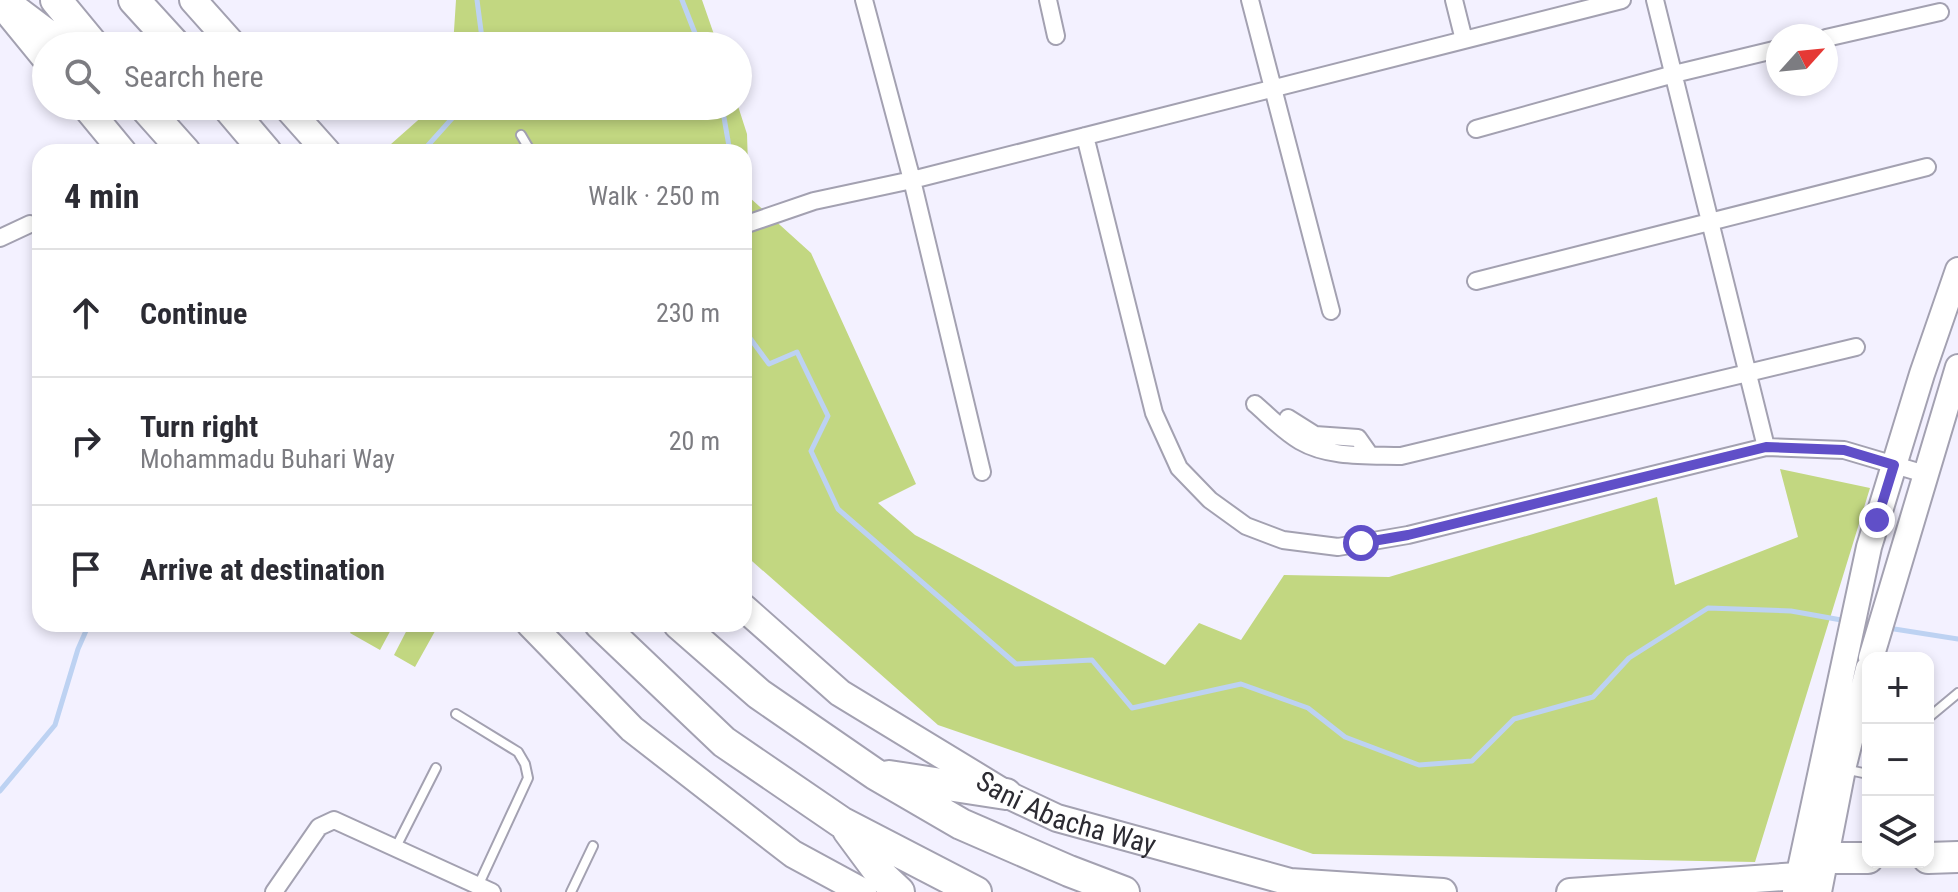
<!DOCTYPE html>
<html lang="en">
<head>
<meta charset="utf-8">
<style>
  :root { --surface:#fff; --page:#f2f2f3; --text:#2b2b33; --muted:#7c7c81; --line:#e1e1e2 }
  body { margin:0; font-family:"Roboto Condensed",sans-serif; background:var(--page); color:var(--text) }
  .controls { position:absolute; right:24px; bottom:24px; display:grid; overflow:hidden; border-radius:16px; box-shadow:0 4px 12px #0003 }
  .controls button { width:72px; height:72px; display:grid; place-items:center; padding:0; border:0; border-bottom:2px solid var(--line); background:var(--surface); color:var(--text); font:40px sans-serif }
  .compass { position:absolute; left:1766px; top:24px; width:72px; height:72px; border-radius:50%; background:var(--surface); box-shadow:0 4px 12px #0003; rotate:63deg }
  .stop { position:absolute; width:24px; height:24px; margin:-18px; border:6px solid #604fc8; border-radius:50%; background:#fff }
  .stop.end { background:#604fc8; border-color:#fff; box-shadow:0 2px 8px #0008 }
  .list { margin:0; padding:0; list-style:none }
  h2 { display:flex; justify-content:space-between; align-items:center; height:104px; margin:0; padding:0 32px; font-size:34px }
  h2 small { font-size:26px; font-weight:400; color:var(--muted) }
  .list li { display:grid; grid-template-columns:52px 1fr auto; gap:24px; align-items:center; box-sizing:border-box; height:128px; padding:0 32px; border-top:2px solid var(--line) }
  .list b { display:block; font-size:30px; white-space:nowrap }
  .list p { margin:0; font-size:26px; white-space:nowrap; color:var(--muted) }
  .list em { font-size:26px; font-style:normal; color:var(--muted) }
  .icon { flex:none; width:44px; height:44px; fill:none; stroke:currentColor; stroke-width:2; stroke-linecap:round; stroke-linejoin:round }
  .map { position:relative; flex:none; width:1958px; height:892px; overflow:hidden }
  .search { position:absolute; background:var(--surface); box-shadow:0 4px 12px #0003; left:32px; top:32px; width:720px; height:88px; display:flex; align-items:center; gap:20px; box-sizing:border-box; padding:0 28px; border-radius:44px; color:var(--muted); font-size:30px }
  .panel { position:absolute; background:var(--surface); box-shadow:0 4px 12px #0003; left:32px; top:144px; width:720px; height:488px; border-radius:24px }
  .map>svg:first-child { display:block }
  .grass { fill:#c2d781 }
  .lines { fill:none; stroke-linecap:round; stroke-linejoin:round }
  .stream { stroke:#bdd2f2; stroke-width:5 }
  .lane-casing { stroke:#a3a1b1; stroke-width:12 }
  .street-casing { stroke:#a3a1b1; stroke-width:20 }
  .secondary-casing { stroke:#a3a1b1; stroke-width:28 }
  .primary-casing { stroke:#a3a1b1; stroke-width:30 }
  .highway-casing { stroke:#a3a1b1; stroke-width:34 }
  .lane { stroke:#fff; stroke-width:8 }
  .street { stroke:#fff; stroke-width:16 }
  .secondary { stroke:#fff; stroke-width:24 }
  .primary { stroke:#fff; stroke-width:26 }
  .highway { stroke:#fff; stroke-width:30 }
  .route { stroke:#604fc8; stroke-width:10 }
  .labels { text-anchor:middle; stroke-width:8; stroke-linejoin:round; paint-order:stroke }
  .street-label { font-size:28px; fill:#2c2b32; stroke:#f3f1ff }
</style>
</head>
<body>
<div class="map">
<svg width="1958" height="892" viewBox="0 0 1958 892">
  <rect width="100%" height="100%" fill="#f3f1ff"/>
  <!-- grass -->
  <path class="grass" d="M456 0H702L718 46H453Z
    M434 106H738L747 134 749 197 811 253 916 484 878 503 915 535 1165 665 1199 623 1241 640 1284 575 1389 577 1657 497 1675 585 1798 537 1780 469 1870 488 1755 862 1313 854 938 725 744 554V152H382Z
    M355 624H394L380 650 350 633Z
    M410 624H439L415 667 394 655Z"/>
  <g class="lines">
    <!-- stream -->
    <path class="stream" d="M477 0 483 46
      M682 0 700 46
      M722 106 730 152
      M422 152 456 114 459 106
      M744 330 769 364 797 352 828 416 811 451 838 509 1016 664 1092 660 1132 708 1241 684 1308 708 1345 737 1419 765 1472 761 1514 719 1593 697 1629 658 1708 608 1791 611 1847 621
      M1888 628 1958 639
      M0 791 55 725 78 649 89 624"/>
    <defs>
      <path id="lane" d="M521 135 531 152
        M456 714 518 752 525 764 528 778 478 886
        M1928 718 1958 693
        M1844 769 1868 774
        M396 847 436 768
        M571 892 593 846"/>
      <path id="street" d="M864 0 912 180 982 472
        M1048 0 1056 36
        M1250 0 1331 311
        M1454 0 1464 40
        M1655 0 1766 447
        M1826 38 1940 12
        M1476 129 1674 74 1778 49
        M1085 136 1154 413 1179 468 1210 500 1246 526 1283 540 1338 547 1408 535 1766 447 1844 450 1925 474
        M744 225 814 201 912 180 1622 0
        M0 238 30 224
        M1476 281 1927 167
        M1255 404C1269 416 1283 431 1300 441 1329 458 1368 455 1401 456L1856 347
        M1288 418 1315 435 1358 438 1370 455
        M274 892 319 827 334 820 492 892"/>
      <path id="secondary" d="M1871 658 1958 367
        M1795 892 1869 547 1922 374 1958 270
        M1819 892 1843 769 1868 669"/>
      <g id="primary">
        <path d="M193 0 234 46"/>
        <path d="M10 15 46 59"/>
        <path d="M85 106 123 152"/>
        <path d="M286 106 327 152"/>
        <path id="s1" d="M744 608 840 693 1006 794 1057 818 1290 882 1443 892"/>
        <path d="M530 624 632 729 793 854 863 892"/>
        <path d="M1570 892 1798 876"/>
      </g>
      <path id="highway" d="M1 0 62 46
        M56 0 94 46
        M134 0 176 46
        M144 106 185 152
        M227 106 266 152
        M600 624 724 742 841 822 976 892
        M679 624 759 694 875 774 961 824 1069 871 1124 892
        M889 776 1006 794
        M848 830 882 876 899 892
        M1824 858H1868
        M1928 858 1958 857"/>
    </defs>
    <!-- lane casing -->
    <use href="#lane" class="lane-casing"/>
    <!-- street casing -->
    <use href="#street" class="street-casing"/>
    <!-- secondary casing -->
    <use href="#secondary" class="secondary-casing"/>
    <!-- primary casing -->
    <use href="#primary" class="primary-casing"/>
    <!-- highway casing -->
    <use href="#highway" class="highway-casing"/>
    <!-- lane -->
    <use href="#lane" class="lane"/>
    <!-- street -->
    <use href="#street" class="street"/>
    <!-- secondary -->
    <use href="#secondary" class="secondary"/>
    <!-- primary -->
    <use href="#primary" class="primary"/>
    <!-- highway -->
    <use href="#highway" class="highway"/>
  </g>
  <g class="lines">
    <!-- route -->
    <path class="route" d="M1361 543 1408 535 1766 447 1844 450 1894 465 1877 520"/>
  </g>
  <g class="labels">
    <!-- street labels -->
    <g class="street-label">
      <text dy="10" stroke="none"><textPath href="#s1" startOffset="386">Sani Abacha Way</textPath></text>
    </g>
  </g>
</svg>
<div class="controls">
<button>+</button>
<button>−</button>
<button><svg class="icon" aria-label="layers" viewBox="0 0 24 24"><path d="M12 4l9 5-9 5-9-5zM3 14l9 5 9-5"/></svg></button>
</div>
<svg class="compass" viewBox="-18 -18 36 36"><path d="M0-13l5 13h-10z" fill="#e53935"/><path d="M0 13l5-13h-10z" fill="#7c7c81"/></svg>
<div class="stop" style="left:1361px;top:543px"></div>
<div class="stop end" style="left:1877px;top:520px"></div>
<div class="search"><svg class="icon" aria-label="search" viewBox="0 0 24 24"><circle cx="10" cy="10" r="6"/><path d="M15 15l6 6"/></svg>Search here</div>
<section class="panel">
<h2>4 min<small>Walk · 250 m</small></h2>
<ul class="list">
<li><svg class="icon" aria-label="ahead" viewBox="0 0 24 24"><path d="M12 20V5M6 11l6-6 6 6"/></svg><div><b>Continue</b></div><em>230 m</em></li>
<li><svg class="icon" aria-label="right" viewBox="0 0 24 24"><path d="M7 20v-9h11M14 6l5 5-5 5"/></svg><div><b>Turn right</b><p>Mohammadu Buhari Way</p></div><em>20 m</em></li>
<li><svg class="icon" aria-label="arrive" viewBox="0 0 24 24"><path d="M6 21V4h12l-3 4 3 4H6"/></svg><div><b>Arrive at destination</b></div></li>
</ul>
</section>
</div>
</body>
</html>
